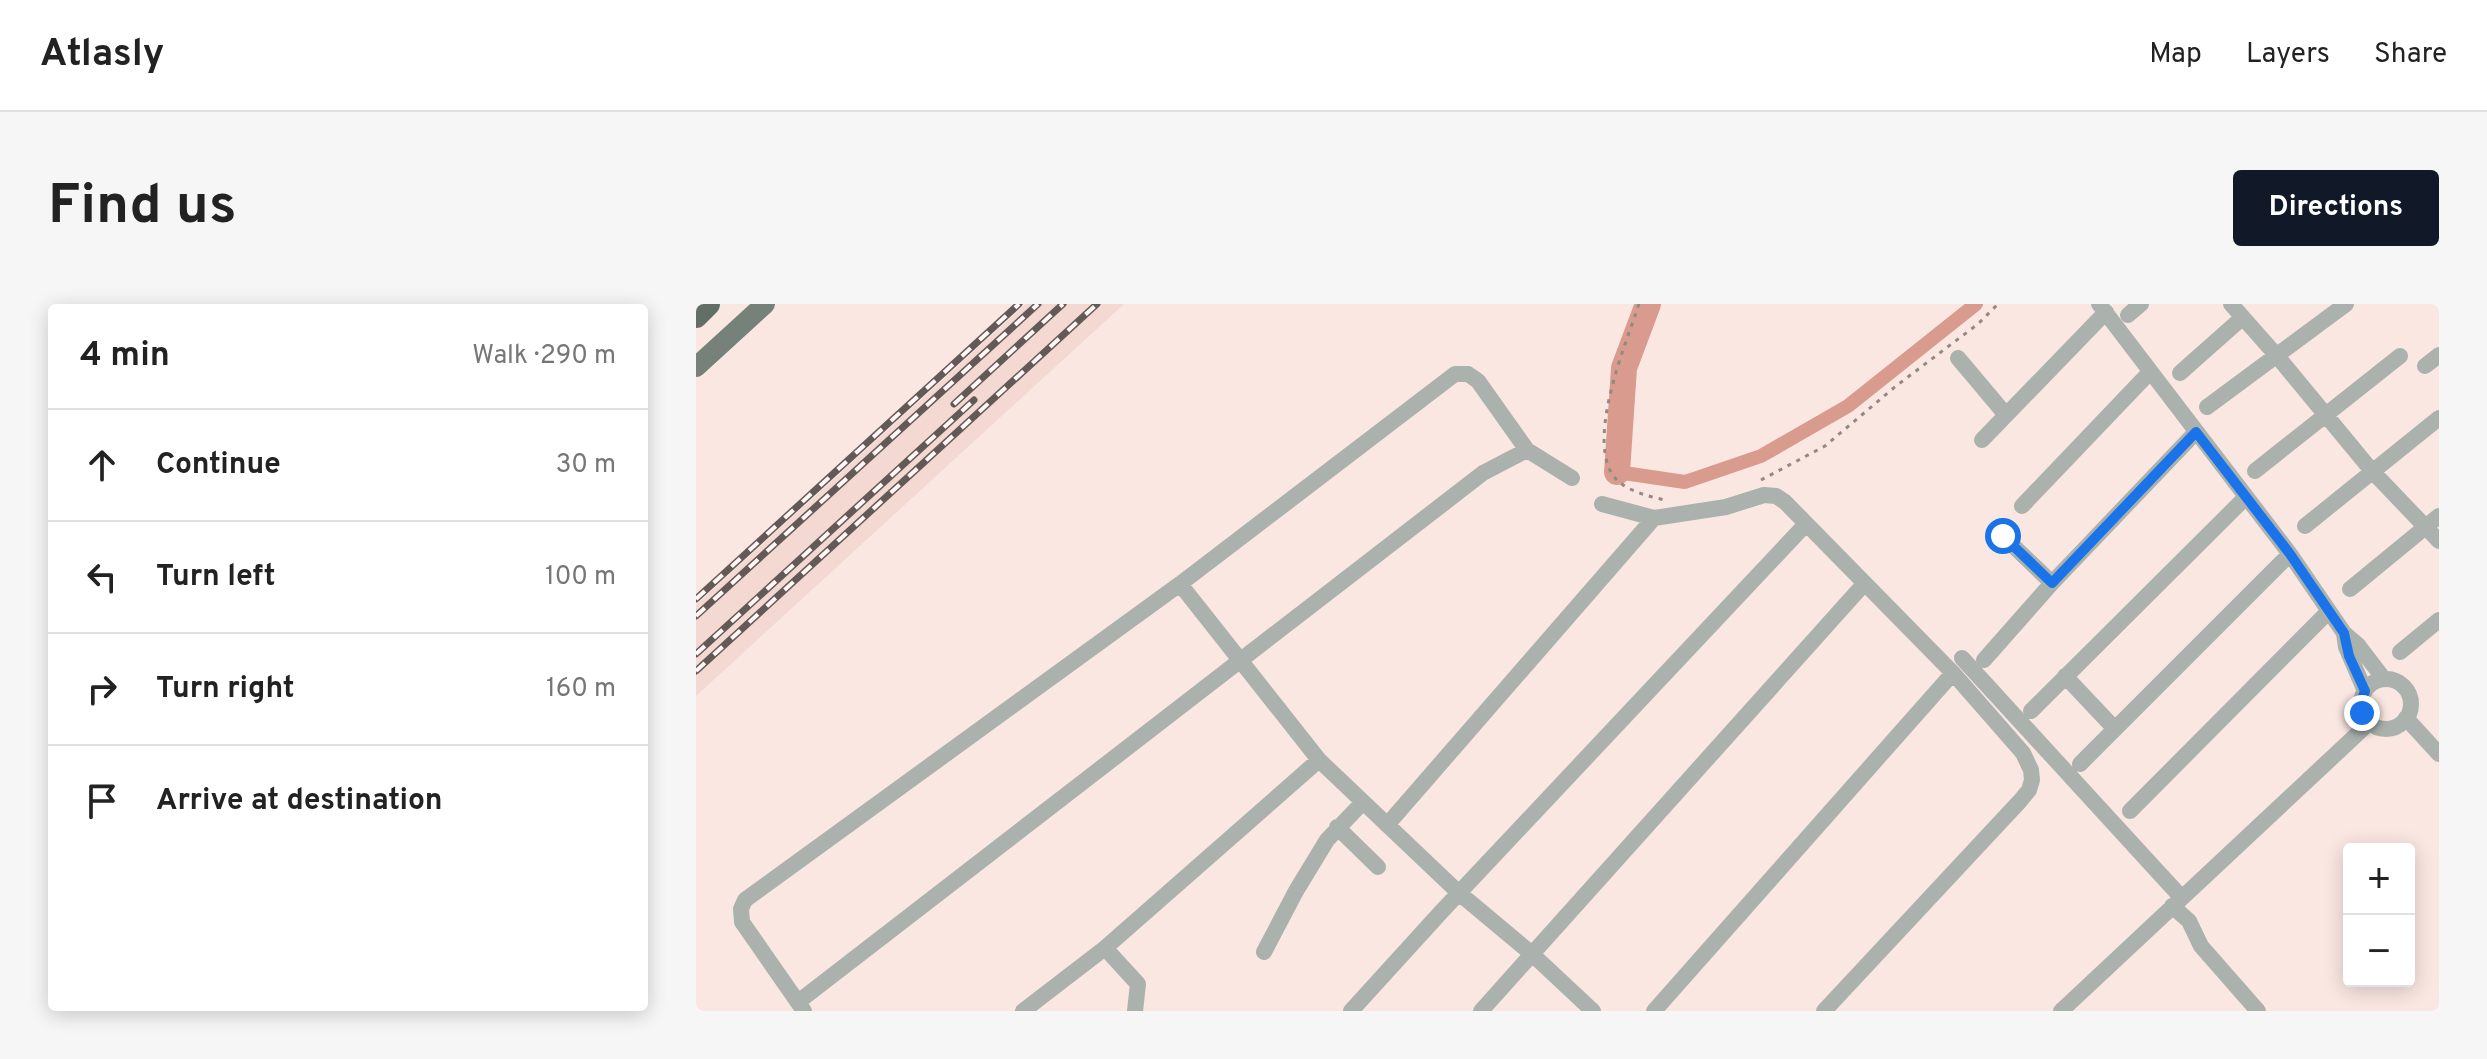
<!DOCTYPE html>
<html lang="en">
<head>
<meta charset="utf-8">
<style>
  :root { --surface:#fff; --page:#f6f6f6; --text:#222; --muted:#767676; --line:#e0e0e0; --accent:#111827 }
  body { margin:0; font-family:Overpass,sans-serif; background:var(--page); color:var(--text) }
  .controls { position:absolute; right:24px; bottom:24px; display:grid; overflow:hidden; border-radius:8px; box-shadow:0 4px 20px #0003 }
  .controls button { width:72px; height:72px; display:grid; place-items:center; padding:0; border:0; border-bottom:2px solid var(--line); background:var(--surface); color:var(--text); font:40px sans-serif }
  .stop { position:absolute; width:24px; height:24px; margin:-18px; border:6px solid #1a73e8; border-radius:50%; background:#fff }
  .stop.end { background:#1a73e8; border-color:#fff; box-shadow:0 2px 8px #0008 }
  .list { margin:0; padding:0; list-style:none }
  h2 { display:flex; justify-content:space-between; align-items:center; height:104px; margin:0; padding:0 32px; font-size:34px }
  h2 small { font-size:26px; font-weight:400; color:var(--muted) }
  .list li { display:grid; grid-template-columns:52px 1fr auto; gap:24px; align-items:center; box-sizing:border-box; height:112px; padding:0 32px; border-top:2px solid var(--line) }
  .list b { display:block; font-size:30px; white-space:nowrap }
  .list em { font-size:26px; font-style:normal; color:var(--muted) }
  .icon { flex:none; width:44px; height:44px; fill:none; stroke:currentColor; stroke-width:2; stroke-linecap:round; stroke-linejoin:round }
  .map { position:relative; flex:none; width:1743px; height:707px; overflow:hidden; border-radius:8px }
  header { display:flex; align-items:center; gap:48px; box-sizing:border-box; height:112px; padding:0 40px; background:var(--surface); border-bottom:2px solid var(--line) }
  header strong { font-size:38px }
  nav { display:flex; gap:44px; margin-inline-start:auto; font-size:28px }
  .intro { display:flex; align-items:center; justify-content:space-between; box-sizing:border-box; height:192px; padding:0 48px }
  h1 { margin:0; font-size:56px }
  .button { padding:20px 36px; border-radius:8px; background:var(--accent); color:#fff; font-size:28px; font-weight:700 }
  main { display:flex; gap:48px; padding:0 48px }
  aside { flex:1; background:var(--surface); border-radius:8px; box-shadow:0 4px 20px #0003 }
  .map>svg:first-child { display:block }
  .built { fill:#f4d8d2 }
  .lines { fill:none; stroke-linecap:round; stroke-linejoin:round }
  .canal { stroke:#d99b8e; stroke-width:14 }
  .river { stroke:#d99b8e; stroke-width:26 }
  .path { stroke:#948784; stroke-width:3; stroke-dasharray:4 6; stroke-linecap:butt }
  .minor { stroke:#abb2ad; stroke-width:16 }
  .major { stroke:#758179; stroke-width:20 }
  .highway { stroke:#616f66; stroke-width:24 }
  .rail-casing { stroke:#635957; stroke-width:7 }
  .rail { stroke:#fff7f5; stroke-width:4; stroke-dasharray:12; stroke-linecap:butt }
  .route { stroke:#1a73e8; stroke-width:10 }
</style>
</head>
<body>
<header>
<strong>Atlasly</strong>
<nav><a>Map</a><a>Layers</a><a>Share</a></nav>
</header>
<div class="intro"><h1>Find us</h1><a class="button">Directions</a></div>
<main>
<aside>
<h2>4 min<small>Walk · 290 m</small></h2>
<ul class="list">
<li><svg class="icon" aria-label="ahead" viewBox="0 0 24 24"><path d="M12 20V5M6 11l6-6 6 6"/></svg><div><b>Continue</b></div><em>30 m</em></li>
<li><svg class="icon" aria-label="left" viewBox="0 0 24 24"><path d="M17 20v-9H6M10 6l-5 5 5 5"/></svg><div><b>Turn left</b></div><em>100 m</em></li>
<li><svg class="icon" aria-label="right" viewBox="0 0 24 24"><path d="M7 20v-9h11M14 6l5 5-5 5"/></svg><div><b>Turn right</b></div><em>160 m</em></li>
<li><svg class="icon" aria-label="arrive" viewBox="0 0 24 24"><path d="M6 21V4h12l-3 4 3 4H6"/></svg><div><b>Arrive at destination</b></div></li>
</ul>
</aside>
<div class="map">
<svg width="1743" height="707" viewBox="0 0 1743 707">
  <rect width="100%" height="100%" fill="#fae7e2"/>
  <!-- built -->
  <path class="built" d="M330 0H428L0 392V301Z"/>
  <g class="lines">
    <!-- canal -->
    <path class="canal" d="M921 168 989 178 1065 152 1152 102 1280 0"/>
    <!-- river -->
    <path class="river" d="M921 168 928 64 952 0"/>
    <!-- path -->
    <path class="path" d="M943 0C930 40 885 145 923 178 935 188 955 193 969 196
      M1065 176 1129 142 1200 82 1282 20 1302 0"/>
    <!-- minor -->
    <path class="minor" d="M1403 0 1594 250 1648 329 1662 341 1688 375
      M1535 0 1581 52 1676 167 1743 237
      M1432 11 1445 0
      M1262 54 1310 111
      M1729 62 1743 51
      M1484 69 1546 14
      M1511 103 1650 0
      M1286 136 1410 8
      M1559 167 1704 52
      M906 200 958 214 1030 203 1068 191 1080 192 1089 198 1257 369 1327 449 1335 466 1336 476 1333 486 1324 497 1128 707
      M1326 202 1454 68
      M1609 222 1743 114
      M1307 232 1356 279
      M484 280 623 456 763 589 836 650 897 707
      M1654 285 1743 212
      M1648 329 1650 343 1669 387
      M1704 348 1743 316
      M1266 354 1485 593
      M1288 356 1356 279 1500 128
      M1369 372 1419 425
      M1665 400a25 25 0 1 1 50 0a25 25 0 1 1-50 0Z
      M1335 407 1549 194
      M1710 414 1743 450
      M1384 460 1594 250
      M1434 507 1633 307
      M691 521 958 214
      M641 523 682 563
      M1476 602 1493 617 1505 642 1562 707
      M409 644 442 680 439 707
      M568 648 600 587 631 536 667 498
      M102 698 787 169 831 146
      M108 707 46 618 45 605 49 596 484 280 759 70H772L782 77 831 146 876 174
      M327 707 409 644 623 456
      M655 707 746 607 1110 220
      M785 707 1168 280
      M958 707 1257 369
      M1365 707 1673 419"/>
    <!-- major -->
    <path class="major" d="M0 63 69 0"/>
    <!-- highway -->
    <path class="highway" d="M0 12 12 0"/>
    <defs>
      <path id="rail" d="M258 100 367 0
        M0 295 323 0
        M0 312 342 0
        M0 350 278 96
        M0 367 401 0"/>
    </defs>
    <!-- rail casing -->
    <use href="#rail" class="rail-casing"/>
    <!-- rail -->
    <use href="#rail" class="rail"/>
  </g>
  <g class="lines">
    <!-- route -->
    <path class="route" d="M1307 232 1356 279 1500 128 1594 250 1648 329 1653 352 1669 387 1665 398 1666 409"/>
  </g>
</svg>
<div class="controls">
<button>+</button>
<button>−</button>
</div>
<div class="stop" style="left:1307px;top:232px"></div>
<div class="stop end" style="left:1666px;top:409px"></div>
</div>
</main>
</body>
</html>
